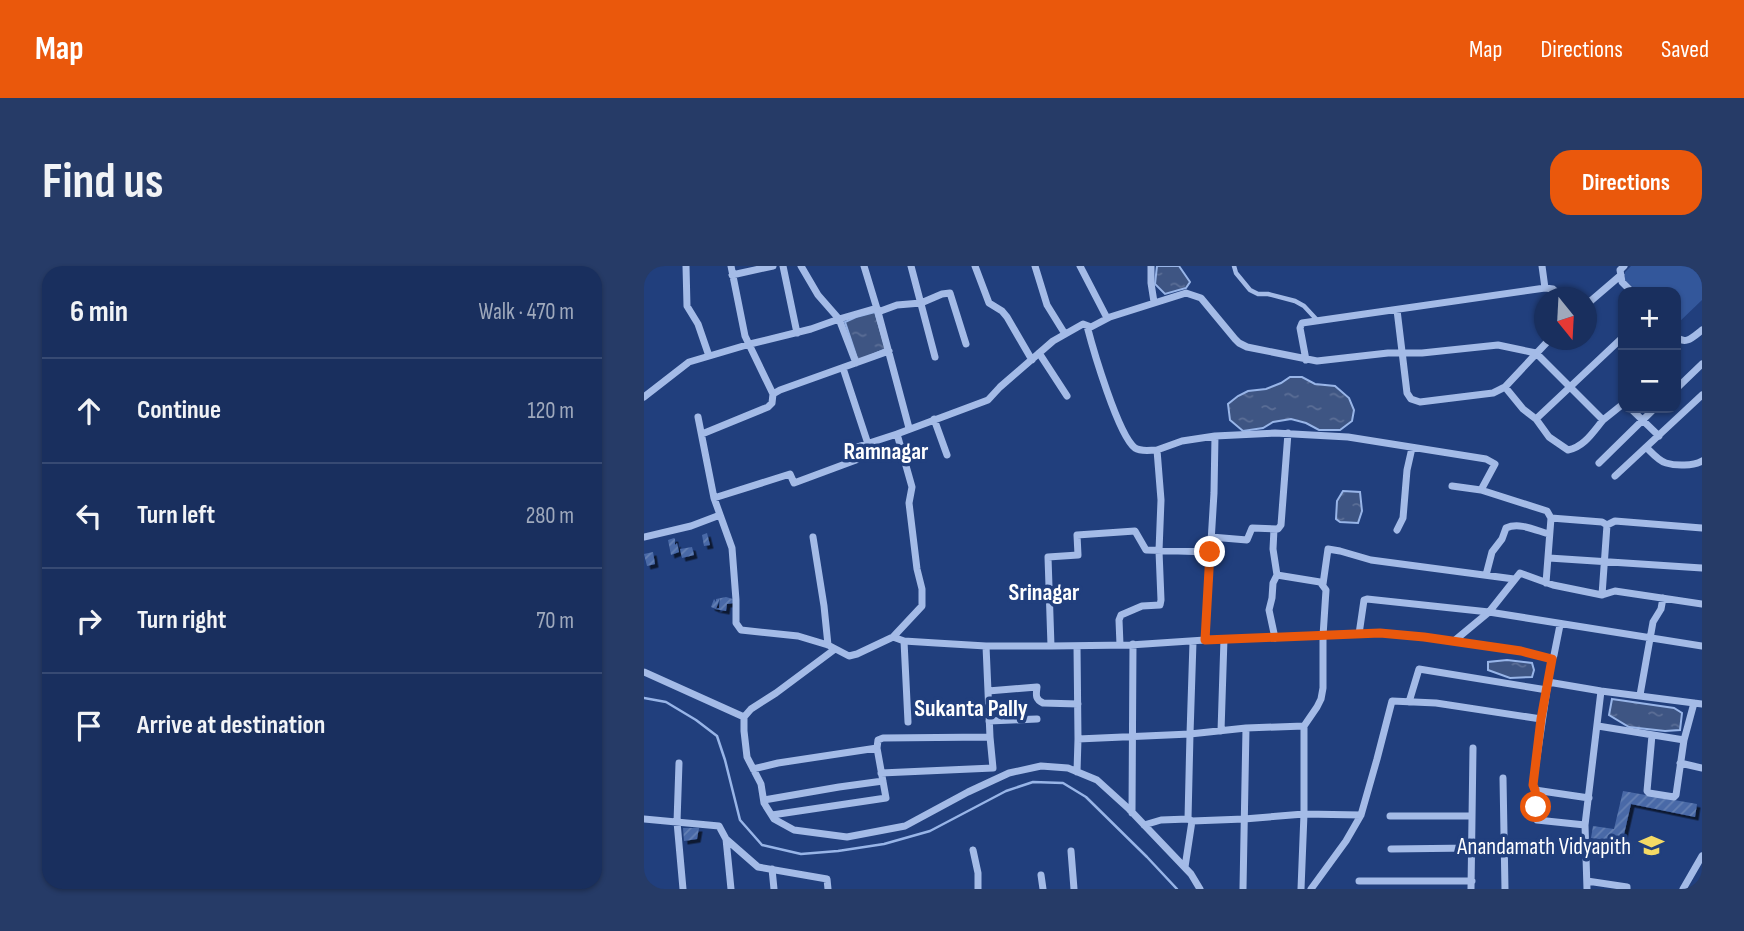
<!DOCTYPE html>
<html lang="en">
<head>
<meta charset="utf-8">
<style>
  :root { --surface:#192f5e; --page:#263b67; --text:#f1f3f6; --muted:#9fa9bc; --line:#374a73; --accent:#ea580c }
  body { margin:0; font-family:"Sofia Sans Condensed",sans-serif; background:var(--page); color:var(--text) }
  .controls { position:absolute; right:21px; top:21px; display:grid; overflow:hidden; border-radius:14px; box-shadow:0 2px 5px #0004 }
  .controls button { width:63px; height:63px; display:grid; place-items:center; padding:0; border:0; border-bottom:2px solid var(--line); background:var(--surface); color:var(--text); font:35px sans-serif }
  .compass { position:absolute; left:890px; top:21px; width:63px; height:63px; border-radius:50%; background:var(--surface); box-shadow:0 2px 5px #0004; rotate:162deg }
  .stop { position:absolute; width:21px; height:21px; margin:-16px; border:5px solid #ea580c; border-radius:50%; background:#fff }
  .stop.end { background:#ea580c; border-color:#fff; box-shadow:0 2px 7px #0008 }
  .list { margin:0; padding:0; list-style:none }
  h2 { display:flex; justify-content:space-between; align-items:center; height:91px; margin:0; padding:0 28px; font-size:30px }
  h2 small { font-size:23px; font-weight:400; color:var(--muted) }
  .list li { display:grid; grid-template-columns:46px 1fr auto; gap:21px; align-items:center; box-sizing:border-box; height:105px; padding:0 28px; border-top:2px solid var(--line) }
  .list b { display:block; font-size:26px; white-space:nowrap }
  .list em { font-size:23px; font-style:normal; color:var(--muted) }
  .icon { flex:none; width:38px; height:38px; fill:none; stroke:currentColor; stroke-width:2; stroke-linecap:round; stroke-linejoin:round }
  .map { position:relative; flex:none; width:1058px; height:623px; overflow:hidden; border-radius:21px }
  header { display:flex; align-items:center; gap:42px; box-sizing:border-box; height:98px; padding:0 35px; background:var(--accent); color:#fff }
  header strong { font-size:33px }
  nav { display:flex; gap:38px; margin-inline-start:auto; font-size:24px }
  .intro { display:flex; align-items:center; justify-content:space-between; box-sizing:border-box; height:168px; padding:0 42px }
  h1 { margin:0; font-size:49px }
  .button { padding:18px 32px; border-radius:21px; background:var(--accent); color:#fff; font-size:24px; font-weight:700 }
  main { display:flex; gap:42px; padding:0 42px }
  aside { flex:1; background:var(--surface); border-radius:21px; box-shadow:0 2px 5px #0004 }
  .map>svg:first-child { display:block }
  .grass { fill:#33579b }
  .water { fill:url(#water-ripples); stroke:#98b5e8; stroke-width:2 }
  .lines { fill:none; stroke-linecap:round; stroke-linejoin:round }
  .stream { stroke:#98b5e8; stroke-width:2.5 }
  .building { fill:url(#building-hatch); filter:url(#shadow) }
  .lane { stroke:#a4bbe7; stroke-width:4.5 }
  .street { stroke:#a4bbe7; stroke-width:7 }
  .route { stroke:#ea580c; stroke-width:9 }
  .labels { text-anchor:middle; stroke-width:7; stroke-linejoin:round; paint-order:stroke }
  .poi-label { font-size:23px; fill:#fff; stroke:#213f7d; text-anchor:end }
  .neighbourhood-label { font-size:24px; font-weight:bold; fill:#fff; stroke:#213f7d }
</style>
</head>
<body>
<header>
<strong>Map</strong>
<nav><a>Map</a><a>Directions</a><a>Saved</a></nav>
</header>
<div class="intro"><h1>Find us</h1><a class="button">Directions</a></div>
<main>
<aside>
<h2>6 min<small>Walk · 470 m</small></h2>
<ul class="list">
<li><svg class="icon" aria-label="ahead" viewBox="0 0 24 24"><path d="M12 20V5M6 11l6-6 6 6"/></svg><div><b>Continue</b></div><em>120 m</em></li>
<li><svg class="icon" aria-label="left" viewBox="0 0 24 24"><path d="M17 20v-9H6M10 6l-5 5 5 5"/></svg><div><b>Turn left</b></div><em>280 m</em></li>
<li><svg class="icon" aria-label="right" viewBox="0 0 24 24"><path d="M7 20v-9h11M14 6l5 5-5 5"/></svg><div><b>Turn right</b></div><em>70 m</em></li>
<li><svg class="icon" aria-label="arrive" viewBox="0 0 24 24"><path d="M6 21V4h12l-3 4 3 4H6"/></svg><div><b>Arrive at destination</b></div></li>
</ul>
</aside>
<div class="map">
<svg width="1058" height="623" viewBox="0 0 1058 623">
  <defs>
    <pattern id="water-ripples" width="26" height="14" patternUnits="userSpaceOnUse" patternTransform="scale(1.75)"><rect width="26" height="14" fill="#3e5583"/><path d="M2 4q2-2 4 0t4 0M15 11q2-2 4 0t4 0" fill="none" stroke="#5b6e96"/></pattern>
    <pattern id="building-hatch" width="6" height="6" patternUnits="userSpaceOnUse" patternTransform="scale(1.75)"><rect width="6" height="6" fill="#4969a7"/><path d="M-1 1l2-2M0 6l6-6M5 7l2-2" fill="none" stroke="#6480b4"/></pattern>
    <filter id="shadow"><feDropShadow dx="3.5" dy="3.5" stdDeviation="0" flood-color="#0009"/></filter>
  </defs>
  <rect width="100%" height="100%" fill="#213f7d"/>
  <!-- grass -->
  <path class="grass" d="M987 0H1050L1058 9V34L1032 59V26H994L980 13 981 6Z"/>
  <!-- water -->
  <path class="water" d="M513 0H535L546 16 542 22 521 28 511 18Z
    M231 46 242 83 214 95 201 56 212 51Z
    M646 111H658L671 118 691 120 705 132 710 144 708 155 696 164H675L662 157 647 153 629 156 619 162 599 165 586 154 584 138 594 130 604 125 622 123 637 117Z
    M699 225 716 226 718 245 714 257 696 256 692 253 693 235Z
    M863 394 888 397 890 404 888 411 866 412 844 404V396Z
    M968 433 1030 442 1038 447 1036 464 1021 465 985 461 965 449Z"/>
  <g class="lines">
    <!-- stream -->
    <path class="stream" d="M0 432 22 436 52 454 73 470 81 494 96 554 118 579 157 588 194 585 240 578 286 565 362 525 389 516 419 517 442 531 503 591 533 623"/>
  </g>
  <!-- building -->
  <path class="building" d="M63 267 66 279 60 280 58 269Z
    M30 272 31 273V279L33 277 35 286 27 289 24 274Z
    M48 281 50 289 38 292 36 283Z
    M9 286 11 298 3 300 0 288Z
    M82 331 89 333 90 337 83 338 82 345 71 343 75 342 76 332 72 343 67 341 70 333 72 336V333Z
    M979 525 1053 538 1051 551 987 538 978 577 947 572 949 560 970 563Z
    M39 562H55L53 573 40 575Z"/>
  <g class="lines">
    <!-- lane -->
    <path class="lane" d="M590 0 592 7 606 24 614 28H624L651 35 660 40 673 54"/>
    <!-- street -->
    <path class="street" d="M42 0 43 40 54 58 65 90
      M87 0 101 70 129 128
      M139 0 153 67
      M157 0 174 29 195 53 212 97
      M220 0 234 46 265 162
      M267 0 291 91
      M331 0 345 37 358 45 363 51 388 94
      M391 0 403 39 421 68
      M436 0 463 52
      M507 0V17L510 36
      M980 0 976 4 978 16 988 26
      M88 9 129 0
      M901 22 909 23 919 32
      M942 39 977 9
      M753 44 763 127 767 133 776 136 849 127 861 121 905 74
      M234 46 253 39 277 37 298 28 306 27 322 78
      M443 60C449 83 474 169 491 182 497 186 506 184 513 184
      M1032 70C1041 80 1049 71 1058 64
      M395 87 423 130
      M662 94 656 62 658 57 901 22 898 0
      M199 102 224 178
      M861 121 879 143 892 153 979 71
      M1032 123 1058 98
      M0 131 45 96 106 78 167 63 195 53 233 42
      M986 142 1015 170
      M54 151 70 232 88 282 92 334V357L97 364 154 370 184 379 205 390 213 388 249 371 278 340V323L273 303 265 237 268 221 253 168 344 134 356 121 409 75 439 58 447 61 466 51 542 27 557 32 591 73 595 77 603 81 673 95 744 87H778L854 79 887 86 892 87 959 154 979 138
      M290 153 303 189
      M892 153 905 171 924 184C940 181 949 166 959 154
      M58 168 124 141 128 137 129 128 136 124 245 85
      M1003 182C1008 187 1015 195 1022 197 1032 200 1049 200 1058 195
      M955 197 1011 142
      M971 210 1058 129
      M808 220 837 224
      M70 232 146 208 150 217 212 194 214 192 212 184 213 181 253 168
      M630 263 629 283 633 309 676 316 682 324 679 370V422L677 433 673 441 660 460V548L657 623
      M753 264 759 252 763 204 768 182
      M0 271 47 260 76 249
      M169 271 180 340 184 379
      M567 271 603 274 608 262 634 263 637 259 644 167
      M905 292 1058 302
      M842 309 848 286 858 273 862 262C875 256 891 264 905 268
      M902 317 907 252
      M679 318 684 283 696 285 727 294 870 313
      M958 329 963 259
      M916 359 910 389 907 396 889 518 891 524 893 554 941 559
      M715 368 720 334 723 333 845 346 1058 380
      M249 371 260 375 292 377 342 380H407L486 379 561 374 736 367 780 371 877 385 908 393
      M631 372 625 344 628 332 629 317 633 309
      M561 374 570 227 571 170
      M260 375 264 456
      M810 375 845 346 876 307 909 319 958 329 971 325 1058 338
      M549 376 546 468 602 462 660 460
      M476 379 475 354 477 349 498 340 516 339 517 334 515 285 517 234 513 184 538 175 571 170 631 167 704 171 842 193 851 198 837 224 903 245 907 252 958 256 963 259 971 255 1058 262
      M407 380 404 291 434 289 433 269 491 265 502 284 566 286
      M433 380 434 473 546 468 544 553 548 555 600 553 660 548 717 549
      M191 383 132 427 107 443 100 451V465L103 491 117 518 120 537 130 553 150 564 203 571 261 560 324 526 365 507 397 500 424 502 453 514 485 543 547 608 556 623
      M0 406 100 451
      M904 416 957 425 1058 438
      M344 425 393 421C392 429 391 433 399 437L434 438
      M996 429 1009 356 1017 343 1019 332
      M765 436 775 403 903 424
      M345 455 393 453
      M954 460 1040 474
      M577 465 580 373
      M1008 469 1003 525 1005 527 1030 531 1032 529 1040 474 1050 437
      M35 497 33 556 39 623
      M1036 497 1058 502
      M109 503 134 497 233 482 234 474 239 472 346 471 342 380
      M433 506 434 473
      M237 507 349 502 346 471
      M859 512 861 623
      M891 524 945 532
      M120 534 195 521 239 515
      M488 547 489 378
      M128 549 242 532 233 482
      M746 550H828
      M0 553 75 560 82 573 114 601 183 613 184 623
      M500 559 517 554 544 553
      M82 573 87 623
      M747 583 828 582
      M329 584 334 607V623
      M427 585 430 623
      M541 601 548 555
      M128 603 130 623
      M397 609 399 623
      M715 615H828
      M943 615 983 621V623
      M599 623 602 462
      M667 623 702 575 717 549 733 493 748 435 792 437 897 453
      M827 623 829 482
      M943 623 941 559 957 425
      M1039 623 1058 590"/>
  </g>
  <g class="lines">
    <!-- route -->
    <path class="route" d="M566 286 561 374 736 367 780 371 877 385 908 393 897 453 889 519 891 524 892 541"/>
  </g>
  <!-- icons -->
  <defs>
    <symbol id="school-bare" viewBox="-9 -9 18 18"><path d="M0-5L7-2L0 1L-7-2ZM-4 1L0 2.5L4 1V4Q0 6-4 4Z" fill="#f4da65" stroke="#213f7d" stroke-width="2.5" paint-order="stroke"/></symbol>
  </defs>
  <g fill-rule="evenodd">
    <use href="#school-bare" x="990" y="562" width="35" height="35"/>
  </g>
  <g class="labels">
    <!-- poi labels -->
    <g class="poi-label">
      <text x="987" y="588">Anandamath Vidyapith</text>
    </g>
    <!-- neighbourhood labels -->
    <g class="neighbourhood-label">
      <text x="242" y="193">Ramnagar</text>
      <text x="400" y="334">Srinagar</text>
      <text x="327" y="450">Sukanta Pally</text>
    </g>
  </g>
</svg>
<div class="controls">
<button>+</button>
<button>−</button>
</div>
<svg class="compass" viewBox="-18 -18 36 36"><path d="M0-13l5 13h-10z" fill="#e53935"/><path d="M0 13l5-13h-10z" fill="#9fa9bc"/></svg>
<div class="stop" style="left:892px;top:541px"></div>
<div class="stop end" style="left:566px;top:286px"></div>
</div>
</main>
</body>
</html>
